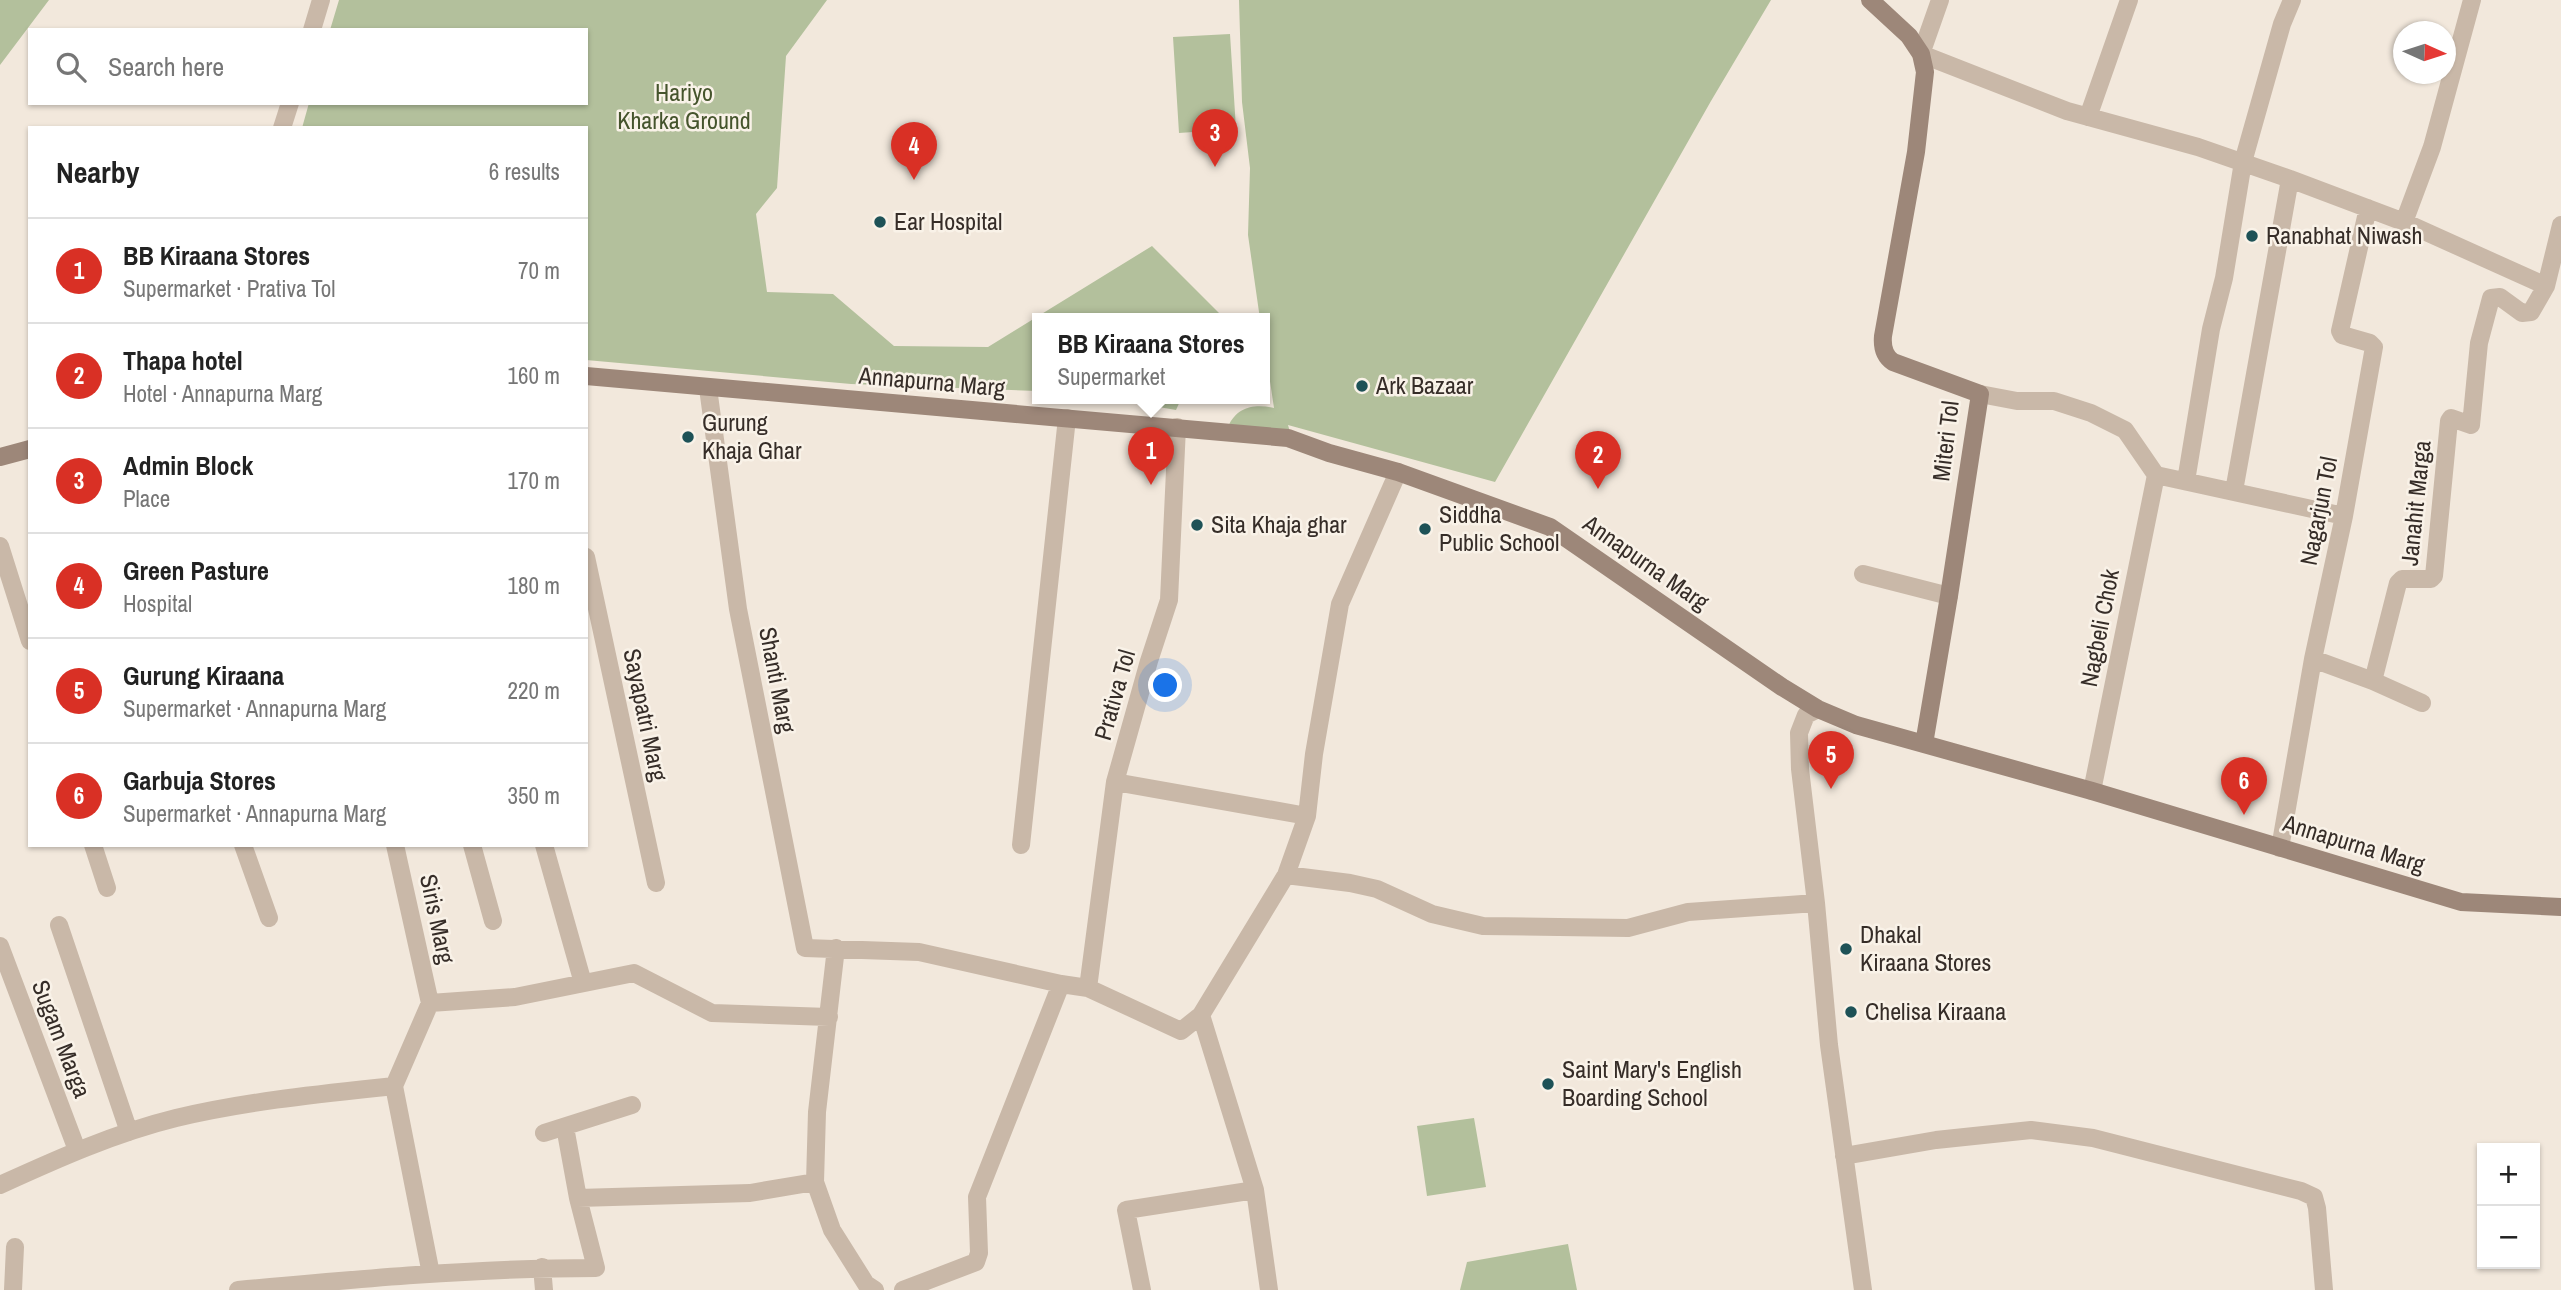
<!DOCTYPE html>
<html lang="en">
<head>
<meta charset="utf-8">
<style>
  :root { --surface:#fff; --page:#f6f6f6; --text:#222; --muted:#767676; --line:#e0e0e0; --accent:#d93025 }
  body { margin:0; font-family:"Archivo Narrow",sans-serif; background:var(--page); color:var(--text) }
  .controls { position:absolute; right:21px; bottom:21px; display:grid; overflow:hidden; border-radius:0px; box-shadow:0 2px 5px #0004 }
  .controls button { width:63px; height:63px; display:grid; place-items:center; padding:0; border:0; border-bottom:2px solid var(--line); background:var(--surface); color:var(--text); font:35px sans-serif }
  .compass { position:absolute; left:2393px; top:21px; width:63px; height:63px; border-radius:50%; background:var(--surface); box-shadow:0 2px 5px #0004; rotate:93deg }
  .you { position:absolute; left:1166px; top:686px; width:24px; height:24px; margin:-18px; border:5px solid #fff; border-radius:50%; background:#1a73e8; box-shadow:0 0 0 10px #1a73e833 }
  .badge { display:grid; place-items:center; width:46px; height:46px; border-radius:50%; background:var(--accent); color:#fff; font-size:23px; font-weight:700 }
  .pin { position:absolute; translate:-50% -58px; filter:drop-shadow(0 2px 4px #0008) }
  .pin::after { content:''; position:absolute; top:37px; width:24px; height:21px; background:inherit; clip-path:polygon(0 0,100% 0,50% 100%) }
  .popup { position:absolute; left:1032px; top:313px; width:238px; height:91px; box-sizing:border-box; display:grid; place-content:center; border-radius:0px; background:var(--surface); filter:drop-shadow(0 2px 5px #0005); font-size:23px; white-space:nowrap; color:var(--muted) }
  .popup b { font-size:26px; color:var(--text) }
  .popup::after { content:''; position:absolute; left:50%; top:100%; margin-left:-14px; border:14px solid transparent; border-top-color:var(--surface) }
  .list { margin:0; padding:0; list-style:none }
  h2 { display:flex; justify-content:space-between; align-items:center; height:91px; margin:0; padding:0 28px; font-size:30px }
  h2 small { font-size:23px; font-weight:400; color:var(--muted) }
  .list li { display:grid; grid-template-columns:46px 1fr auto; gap:21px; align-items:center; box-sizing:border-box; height:105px; padding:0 28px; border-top:2px solid var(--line) }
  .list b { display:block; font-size:26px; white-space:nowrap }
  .list p { margin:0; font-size:23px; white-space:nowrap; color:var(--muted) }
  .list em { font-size:23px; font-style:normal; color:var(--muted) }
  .icon { flex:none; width:38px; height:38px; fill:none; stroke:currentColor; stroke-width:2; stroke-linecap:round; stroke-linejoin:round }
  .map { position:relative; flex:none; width:2561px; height:1290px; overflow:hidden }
  .search { position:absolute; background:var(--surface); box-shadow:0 2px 5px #0004; left:28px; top:28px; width:560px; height:77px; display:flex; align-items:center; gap:18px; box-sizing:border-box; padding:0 24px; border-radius:0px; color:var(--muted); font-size:26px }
  .panel { position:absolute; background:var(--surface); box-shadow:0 2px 5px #0004; left:28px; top:126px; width:560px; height:721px; border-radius:0px }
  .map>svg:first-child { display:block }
  .green { fill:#b3c09c }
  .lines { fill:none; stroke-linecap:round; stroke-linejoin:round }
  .minor { stroke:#c9b8a8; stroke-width:18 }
  .secondary { stroke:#9d8779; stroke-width:18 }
  .poi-dot { fill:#1e5257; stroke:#f9f2e8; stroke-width:2.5 }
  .labels { text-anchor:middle; stroke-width:5; stroke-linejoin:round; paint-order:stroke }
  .park-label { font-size:24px; fill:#45542c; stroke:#f9f2e8 }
  .poi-label { font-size:24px; fill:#362d28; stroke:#f9f2e8; text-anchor:start }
  .street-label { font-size:24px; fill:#362d28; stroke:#f9f2e8 }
</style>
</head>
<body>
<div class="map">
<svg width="2561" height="1290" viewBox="0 0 2561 1290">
  <rect width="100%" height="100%" fill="#f2e8dc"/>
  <!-- green -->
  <path class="green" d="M0 0H49L0 65Z
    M339 0H827L786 56 777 188 756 214 767 292 833 294 894 346 988 347 1152 246 1219 313 1216 319H1037V391L851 384 586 360V128H302L309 103H586V30H330Z
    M1239 0H1771L1711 101 1495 482 1288 425 1290 432 1228 427C1237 406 1255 404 1274 408L1265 348V319H1260L1248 235 1250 168 1242 102Z
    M1230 34 1236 129 1179 133 1173 37Z
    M1113 399H1181L1176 410Z
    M1474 1118 1486 1187 1427 1196 1417 1126Z
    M1568 1244 1577 1290H1460L1467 1262Z"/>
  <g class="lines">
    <!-- minor -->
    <path class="minor" d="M1940 0 1921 54 2067 111 2198 147 2290 179 2404 222 2546 286
      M312 30 321 0
      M2088 117 2129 0
      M282 128 290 103
      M2404 222 2432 147 2472 0
      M708 388 738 609 805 948 919 952 1061 984 1088 988
      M1980 394 2017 401H2054L2091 413 2125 430 2156 475 2344 516
      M1177 427 1169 600 1149 661 1115 782 1307 816
      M2186 481 2211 329 2224 278 2243 162 2282 24 2292 0
      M2234 491 2290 179
      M0 546 30 641
      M586 557 656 883
      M1863 574 1949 596
      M2313 659 2373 681 2422 703
      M2373 681 2398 583 2402 579H2431L2434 576 2449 421 2451 418 2471 425 2479 343 2491 298 2500 297 2522 313 2531 312 2546 286 2561 225
      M1818 709 1806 715 1799 733 1800 769 1816 903 1829 1045 1863 1290
      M1115 782 1088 988 1181 1031 1201 1015
      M2092 791 2156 475
      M93 845 107 888
      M243 845 269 918
      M395 845 430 1003
      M472 845 493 921
      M544 845 583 983
      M1021 845 1067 418
      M2280 848 2313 659 2344 516 2374 347 2370 343 2342 335 2340 331 2368 208
      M1286 875 1350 883 1377 889 1432 914 1483 926 1628 928 1688 912 1816 903
      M59 925 129 1132
      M0 946 77 1150
      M836 948 817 1112 815 1182 832 1230 866 1284 875 1290
      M394 1086 430 1003 515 997 634 973 712 1013 829 1017
      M544 1133 632 1105
      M1844 1156 1936 1140 2031 1130 2093 1138 2301 1191 2314 1197 2317 1208 2324 1290
      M0 1185C57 1159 115 1133 176 1118 248 1101 320 1094 394 1086L431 1274
      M578 1198 750 1193 815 1182
      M542 1267 544 1290
      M13 1290 15 1247
      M238 1290C357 1279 476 1268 596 1268L578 1198 565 1127
      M903 1290 976 1262 979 1253 977 1197 1061 984
      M1142 1290 1126 1210 1255 1190
      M1269 1290 1255 1190 1201 1015 1286 875 1307 816 1314 754 1340 604 1398 472"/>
    <!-- secondary -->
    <path class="secondary" d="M1870 0 1909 36 1921 54 1925 72 1916 152 1883 336C1882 347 1884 356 1893 362L1980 394 1949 596 1924 744
      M586 376 1288 438 1329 453 1398 472 1550 527 1782 687 1818 709 1856 725 2092 791 2461 902 2561 907
      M0 457 30 449"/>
  </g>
  <!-- markers -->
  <g class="poi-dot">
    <circle cx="880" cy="222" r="7"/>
    <circle cx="2252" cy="236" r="7"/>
    <circle cx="1362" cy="386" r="7"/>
    <circle cx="688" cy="437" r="7"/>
    <circle cx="1197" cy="525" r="7"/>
    <circle cx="1425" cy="529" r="7"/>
    <circle cx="1846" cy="949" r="7"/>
    <circle cx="1851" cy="1012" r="7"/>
    <circle cx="1548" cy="1084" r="7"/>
  </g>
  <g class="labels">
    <!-- park labels -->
    <g class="park-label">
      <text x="684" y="101">Hariyo<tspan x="684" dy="28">Kharka Ground</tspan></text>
    </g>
    <!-- poi labels -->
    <g class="poi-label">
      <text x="894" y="230">Ear Hospital</text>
      <text x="2266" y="244">Ranabhat Niwash</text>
      <text x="1376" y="394">Ark Bazaar</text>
      <text x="702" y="431">Gurung<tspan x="702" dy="28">Khaja Ghar</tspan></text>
      <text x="1439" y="523">Siddha<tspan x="1439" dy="28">Public School</tspan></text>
      <text x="1211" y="533">Sita Khaja ghar</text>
      <text x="1860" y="943">Dhakal<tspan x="1860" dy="28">Kiraana Stores</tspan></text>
      <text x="1865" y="1020">Chelisa Kiraana</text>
      <text x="1562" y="1078">Saint Mary's English<tspan x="1562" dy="28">Boarding School</tspan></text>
    </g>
    <!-- street labels -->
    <g class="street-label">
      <text transform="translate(932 382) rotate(5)" y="8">Annapurna Marg</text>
      <text transform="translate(1946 441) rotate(-83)" y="8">Miteri Tol</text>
      <text transform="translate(2416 503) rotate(-84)" y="8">Janahit Marga</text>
      <text transform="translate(2319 511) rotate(-79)" y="8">Nagarjun Tol</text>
      <text transform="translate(1646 563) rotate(35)" y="8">Annapurna Marg</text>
      <text transform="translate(2100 628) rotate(-79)" y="8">Nagbeli Chok</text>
      <text transform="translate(777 680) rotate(79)" y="8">Shanti Marg</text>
      <text transform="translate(1115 695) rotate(-74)" y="8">Prativa Tol</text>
      <text transform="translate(645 715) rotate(78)" y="8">Sayapatri Marg</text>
      <text transform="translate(2354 844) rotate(17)" y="8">Annapurna Marg</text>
      <text transform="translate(437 919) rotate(78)" y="8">Siris Marg</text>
      <text transform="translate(61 1039) rotate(69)" y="8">Sugam Marga</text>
    </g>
  </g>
</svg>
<div class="controls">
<button>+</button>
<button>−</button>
</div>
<svg class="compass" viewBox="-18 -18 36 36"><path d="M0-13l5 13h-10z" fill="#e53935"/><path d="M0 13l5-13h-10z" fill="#767676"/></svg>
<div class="you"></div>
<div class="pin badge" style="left:1151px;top:485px">1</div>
<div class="popup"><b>BB Kiraana Stores</b>Supermarket</div>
<div class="pin badge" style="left:1598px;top:489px">2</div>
<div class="pin badge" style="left:1215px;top:167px">3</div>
<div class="pin badge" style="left:914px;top:180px">4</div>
<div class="pin badge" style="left:1831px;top:789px">5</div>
<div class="pin badge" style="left:2244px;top:815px">6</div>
<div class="search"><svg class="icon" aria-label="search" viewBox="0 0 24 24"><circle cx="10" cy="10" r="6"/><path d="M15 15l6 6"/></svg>Search here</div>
<section class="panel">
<h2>Nearby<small>6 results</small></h2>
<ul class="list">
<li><span class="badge">1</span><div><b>BB Kiraana Stores</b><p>Supermarket · Prativa Tol</p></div><em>70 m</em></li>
<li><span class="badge">2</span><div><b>Thapa hotel</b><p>Hotel · Annapurna Marg</p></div><em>160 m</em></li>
<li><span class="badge">3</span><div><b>Admin Block</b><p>Place</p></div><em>170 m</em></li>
<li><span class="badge">4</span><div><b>Green Pasture</b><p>Hospital</p></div><em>180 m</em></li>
<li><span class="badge">5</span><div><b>Gurung Kiraana</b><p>Supermarket · Annapurna Marg</p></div><em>220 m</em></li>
<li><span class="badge">6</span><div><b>Garbuja Stores</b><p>Supermarket · Annapurna Marg</p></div><em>350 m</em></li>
</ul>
</section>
</div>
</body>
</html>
